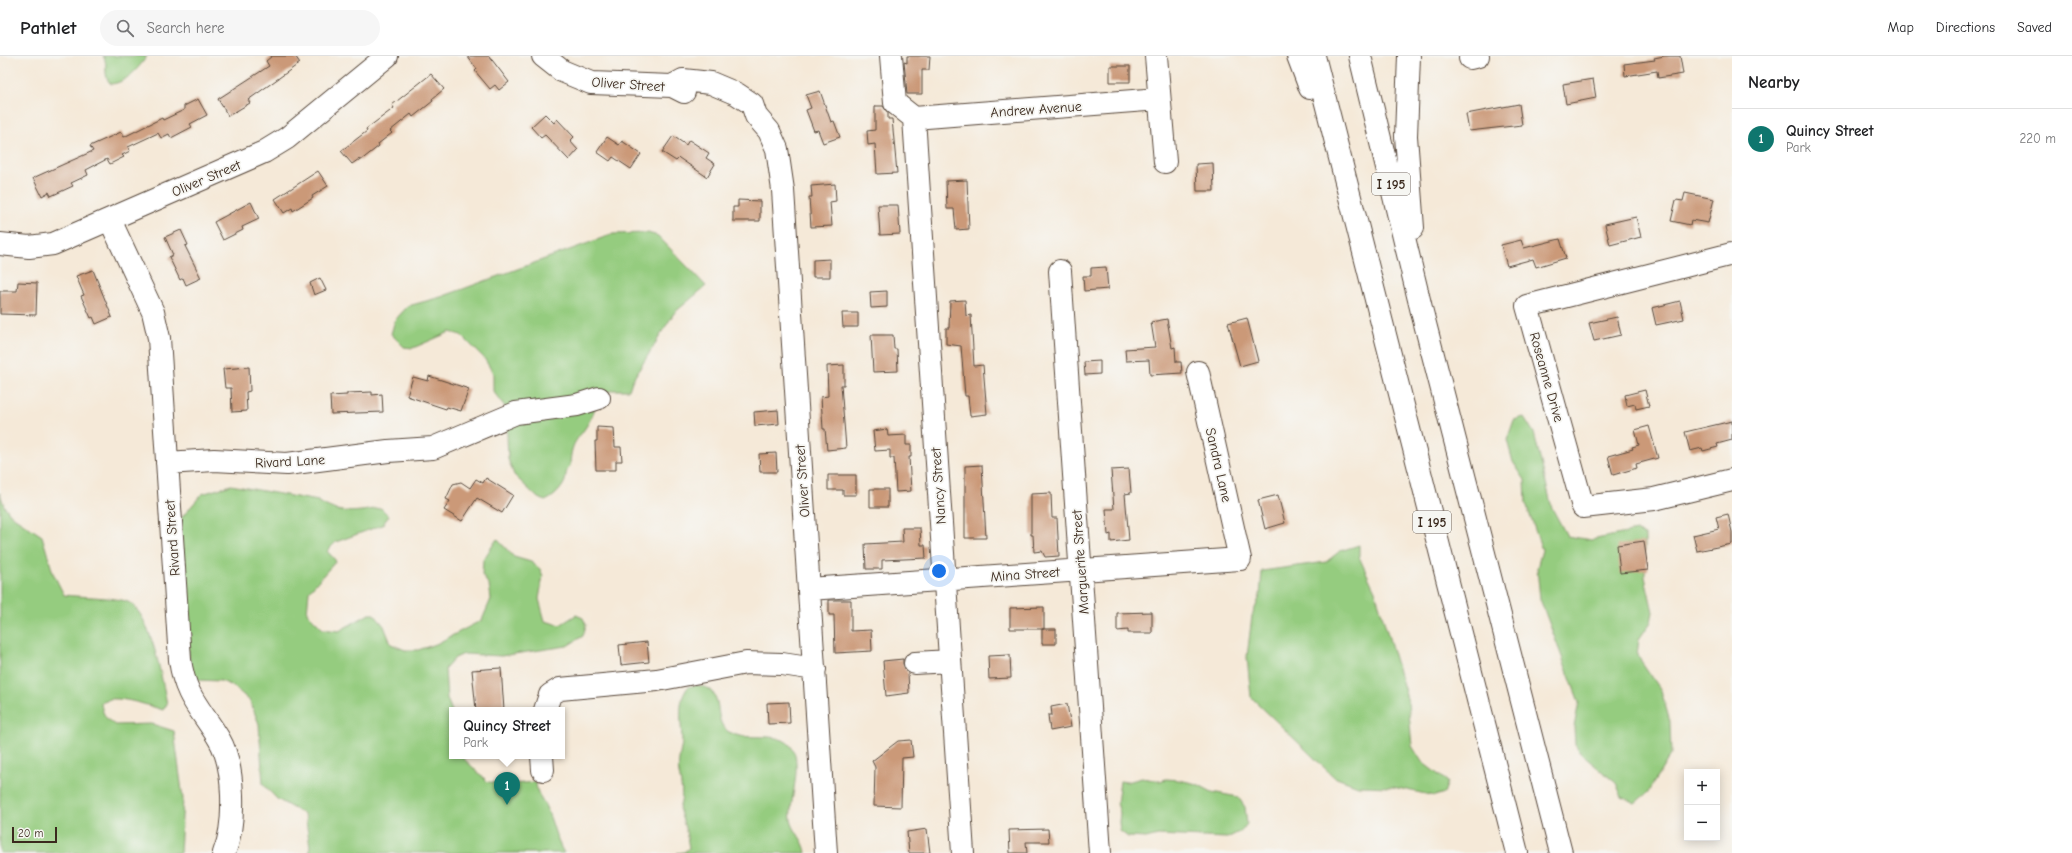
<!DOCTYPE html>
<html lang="en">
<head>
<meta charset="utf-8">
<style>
  :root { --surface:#fff; --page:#f6f6f6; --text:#202124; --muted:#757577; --line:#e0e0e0; --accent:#0f766e }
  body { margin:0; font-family:"Comic Neue",sans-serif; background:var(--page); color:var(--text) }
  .controls { position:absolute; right:12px; bottom:12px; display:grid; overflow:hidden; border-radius:0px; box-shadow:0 2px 10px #0003 }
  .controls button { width:36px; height:36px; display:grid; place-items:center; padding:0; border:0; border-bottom:1px solid var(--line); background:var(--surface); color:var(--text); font:20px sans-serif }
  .scale { position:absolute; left:12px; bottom:10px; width:45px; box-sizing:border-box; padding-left:4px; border:2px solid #3b2a1e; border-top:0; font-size:11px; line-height:14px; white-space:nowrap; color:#3b2a1e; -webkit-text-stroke:3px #f6f6f2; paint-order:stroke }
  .you { position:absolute; left:939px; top:515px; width:14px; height:14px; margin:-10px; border:3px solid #fff; border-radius:50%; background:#1a73e8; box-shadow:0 0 0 6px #1a73e833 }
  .badge { display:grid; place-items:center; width:26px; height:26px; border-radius:50%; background:var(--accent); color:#fff; font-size:13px; font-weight:700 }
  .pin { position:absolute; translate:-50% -33px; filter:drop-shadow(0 1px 2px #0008) }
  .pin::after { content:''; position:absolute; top:21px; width:14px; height:12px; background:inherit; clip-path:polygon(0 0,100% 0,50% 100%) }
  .popup { position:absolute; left:449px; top:651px; width:116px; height:52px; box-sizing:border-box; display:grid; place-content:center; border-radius:0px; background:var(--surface); filter:drop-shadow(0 1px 3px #0005); font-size:13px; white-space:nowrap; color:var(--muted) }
  .popup b { font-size:15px; color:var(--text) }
  .popup::after { content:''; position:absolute; left:50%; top:100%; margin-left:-8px; border:8px solid transparent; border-top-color:var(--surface) }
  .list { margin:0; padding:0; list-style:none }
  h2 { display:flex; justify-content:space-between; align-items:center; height:52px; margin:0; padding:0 16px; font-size:17px }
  h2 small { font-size:13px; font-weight:400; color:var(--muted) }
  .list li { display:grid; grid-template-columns:26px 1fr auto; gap:12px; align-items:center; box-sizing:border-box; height:60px; padding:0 16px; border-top:1px solid var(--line) }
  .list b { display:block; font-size:15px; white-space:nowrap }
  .list p { margin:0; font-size:13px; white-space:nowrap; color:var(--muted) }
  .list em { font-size:13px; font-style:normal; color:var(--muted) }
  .icon { flex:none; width:22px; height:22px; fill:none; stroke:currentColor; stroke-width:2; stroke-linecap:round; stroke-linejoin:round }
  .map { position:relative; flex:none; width:1732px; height:797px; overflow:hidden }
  header { display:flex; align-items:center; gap:24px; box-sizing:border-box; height:56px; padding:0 20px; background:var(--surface); border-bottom:1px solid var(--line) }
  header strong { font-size:19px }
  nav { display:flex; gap:22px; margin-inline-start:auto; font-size:14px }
  .search { width:280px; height:36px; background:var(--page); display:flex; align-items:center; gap:10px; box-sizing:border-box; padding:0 14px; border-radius:22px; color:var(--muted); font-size:15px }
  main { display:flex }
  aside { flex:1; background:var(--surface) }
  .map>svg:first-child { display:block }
  .green { fill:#95cc7f; stroke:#687b4e }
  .building { fill:#cb9978 }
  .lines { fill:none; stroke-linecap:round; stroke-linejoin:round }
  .minor-casing { stroke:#57473a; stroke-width:24 }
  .highway-casing { stroke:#57473a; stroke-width:24 }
  .minor { stroke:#fff; stroke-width:22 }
  .highway { stroke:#fff; stroke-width:22 }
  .labels { text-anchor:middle; stroke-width:3.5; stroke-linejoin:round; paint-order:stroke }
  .shield { fill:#f6f6f2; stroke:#73675e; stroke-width:1 }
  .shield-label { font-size:13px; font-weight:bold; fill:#3b2a1e }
  .street-label { font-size:14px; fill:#3b2a1e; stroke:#f6f6f2 }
</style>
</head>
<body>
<header>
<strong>Pathlet</strong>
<div class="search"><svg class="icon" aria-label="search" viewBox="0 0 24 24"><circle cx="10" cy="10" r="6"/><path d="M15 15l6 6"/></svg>Search here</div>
<nav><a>Map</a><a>Directions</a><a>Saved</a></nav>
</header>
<main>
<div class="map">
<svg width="1732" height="797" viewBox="0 0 1732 797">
  <rect width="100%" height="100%" fill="#f6f6f2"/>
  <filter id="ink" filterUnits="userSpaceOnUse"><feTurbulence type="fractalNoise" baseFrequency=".025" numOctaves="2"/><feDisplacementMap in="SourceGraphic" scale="8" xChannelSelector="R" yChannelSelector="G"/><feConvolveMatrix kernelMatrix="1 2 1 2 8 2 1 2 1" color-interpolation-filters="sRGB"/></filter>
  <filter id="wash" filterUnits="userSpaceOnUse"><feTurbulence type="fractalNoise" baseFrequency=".012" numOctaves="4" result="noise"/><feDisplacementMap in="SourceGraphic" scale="16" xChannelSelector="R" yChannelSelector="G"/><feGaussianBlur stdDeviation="0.9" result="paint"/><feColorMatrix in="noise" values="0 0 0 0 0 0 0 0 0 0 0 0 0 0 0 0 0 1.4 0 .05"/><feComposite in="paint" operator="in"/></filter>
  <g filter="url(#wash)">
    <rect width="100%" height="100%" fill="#f5e9d8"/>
    <!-- green -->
    <path class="green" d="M103 0H147C139 12 126 27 111 28 102 20 109 8 103 0Z
      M648 177 658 180 706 230 674 257 632 325 629 334H613L598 340C596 348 594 357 590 364 579 385 571 382 570 410 566 414 566 419 565 425 562 433 553 442 545 445L538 442 514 419 508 403 506 352 493 335V317L484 302 461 279 450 276 413 292 404 291 391 278 395 264 408 250 441 241 613 178Z
      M1524 361 1534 377 1552 452 1567 480 1591 484 1636 475 1645 479V521L1653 556 1651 566 1639 583 1637 599 1661 634 1670 666 1671 698 1648 736 1635 747 1622 741 1616 727 1581 698 1575 689 1574 671 1579 646 1540 543 1537 512 1542 494 1526 448 1525 424 1513 406 1507 384 1514 364Z
      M231 429 318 445C340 460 356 456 381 452L389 460 382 469 336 486 327 495 336 505 309 535 307 557 323 573 339 575 369 558H374L384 570 391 588 405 594H418L436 588 482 564 491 543 489 529 482 519 483 504 497 483 514 501 531 506 540 513 543 520 539 543 545 565 560 569 576 559 583 562 586 569 583 580 567 590 501 600 464 598 455 602 445 613 447 643 452 655V700H461L488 726 512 728 536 726C537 739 540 739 545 749 553 765 555 782 564 797H309L310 790 305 759 277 743 263 728 259 668 250 645 233 630 221 625 195 624 191 620 176 468 202 438Z
      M0 437 4 450 12 460 42 480 53 517 64 539C80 541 113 541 126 545 151 554 162 625 167 648L163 654C150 650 111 636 101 647 102 657 106 664 115 669L152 668 174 675 183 743 180 797H0Z
      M1359 489V501L1375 535 1408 646 1412 690 1422 706 1448 726 1444 737 1435 740 1393 731 1358 730 1334 721 1251 641 1247 601 1252 560 1260 540 1262 515 1326 506 1340 495Z
      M696 629C730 634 709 664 729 676 743 685 767 677 783 684 809 695 788 744 791 764 793 775 805 785 806 797H677L684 796 689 792 686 775 679 752C684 742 681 728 679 717 677 707 681 696 682 686 682 671 677 647 686 634 688 630 691 630 696 629Z
      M1142 722 1160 725 1166 723 1179 724 1197 728 1212 736 1238 741 1245 751 1247 768 1241 775 1227 782 1158 779 1146 782 1128 781 1120 775 1119 766 1120 757 1117 747 1120 725 1127 726Z"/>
    <g id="blocks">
      <!-- building -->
      <path class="building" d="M272 0H295L300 7 248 44 250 47 228 60 218 43 269 10 266 5Z
        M467 0H489L509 26 499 34 495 29 490 33 475 15 477 13Z
        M907 0H930L929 14H922V38H907L904 6 907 7Z
        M1664 0H1680L1683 18 1658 22 1657 15 1625 20 1624 8 1655 4 1654 2Z
        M1110 10H1130V26H1110Z
        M431 18 444 33 432 43 433 45 413 61 411 58 390 75 392 77 378 88 379 90 360 105 359 103 352 108 341 95 367 75 366 73 394 52 392 49Z
        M1593 23 1596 42 1566 48 1563 28Z
        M820 35 831 66 834 65 840 81 823 87 818 74 814 75 806 54 811 52 806 39Z
        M198 43 207 59 190 68 192 71 171 82 169 78 161 82 158 77 128 91 130 95 122 99 124 101 110 108 107 103 86 114 88 119 71 127 73 130 51 140 49 136 42 140 33 122 93 95 90 90 121 76 124 81 162 62 163 64 184 54V50Z
        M1519 48 1522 69 1469 75 1466 58Z
        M875 50H883L888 57V63H892L897 117 877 118 875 88 868 89 867 75 875 74Z
        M545 58 554 67 557 63 574 81 570 85 578 94 569 104 545 79 541 82 531 71Z
        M673 80 686 89 689 84 709 97 706 102 715 108 707 121 679 102 676 105 662 96Z
        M607 81 619 89 622 85 641 98 631 113 613 101 610 105 597 96Z
        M1213 107 1214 135H1197L1196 108Z
        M318 115 328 130 312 140 313 142 293 155 292 152 284 157 275 143Z
        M967 124 969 173 956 174 954 153H947L946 125Z
        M835 128 836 145 830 146 832 170 811 171 809 141H812L811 130Z
        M1685 137 1714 143 1708 167 1691 164 1690 169 1671 165 1676 144 1683 145Z
        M738 144 760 145V165H733V151H738Z
        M251 146 259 163 242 171 243 174 223 184 214 166Z
        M878 149H898L900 178 880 179Z
        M1636 161 1641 181 1610 189 1605 168Z
        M181 174 188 189 185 190 201 222 186 229 183 222 180 224 169 201 173 199 165 181Z
        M1560 183 1566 202 1536 211 1533 203 1507 210 1501 189 1521 184 1524 192Z
        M830 203V221H813V204Z
        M1106 211 1108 233 1084 235 1083 220H1091V212Z
        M93 214 112 261 96 268 93 261 91 262 81 240 84 239 76 220Z
        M320 222 326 234 314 239 310 227Z
        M18 226 37 227 36 259 0 258V235H17Z
        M887 235V251L871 252 870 236Z
        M965 244 966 260 971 259 974 310 983 309 987 358 970 360 968 340H965L961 290 946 288V272H949L950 245Z
        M1680 245 1684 263 1656 269 1652 252Z
        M842 257H858V271H843Z
        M1617 261 1621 279 1594 285 1589 267Z
        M1247 262 1258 305 1240 310 1228 267Z
        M1167 263 1172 292 1175 291 1176 306H1181L1182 317 1150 319 1149 304 1126 305 1125 293 1155 291 1151 266Z
        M871 279H893L894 293H897L898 315 873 316Z
        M1100 305V318L1085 319 1084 306Z
        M844 309V329H841L846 392 827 394 825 373H823L821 341 828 340 827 310Z
        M249 311 250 335 246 336 247 355 232 356 231 332H225L223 313Z
        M429 320 469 333 461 355 447 351 446 353 407 340 413 321 428 325Z
        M1645 334 1649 350 1636 353 1635 348 1627 350 1625 339Z
        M372 336V339L382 338 383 356 331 358 330 340 347 339V337Z
        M778 354 779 368 755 370 754 356Z
        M1732 365V384L1717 388 1718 391 1703 395 1702 392 1690 395 1685 376Z
        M1649 370 1658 402 1636 408 1637 412 1613 419 1608 400 1633 393 1632 391 1639 389 1635 374Z
        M597 371 614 372 615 391H621L622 405H616V414H596L595 385H597Z
        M887 373 888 380 906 379V389H911V401H909L911 435 896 436 894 402H890V394L875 395 873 375Z
        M776 397 777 416H760L759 398Z
        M982 409 986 482H965V410Z
        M1129 413 1131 437 1125 438 1129 484 1111 486V478L1108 479 1106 453H1114L1111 414Z
        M828 419H856V439H843V434H828Z
        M486 422 513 439 502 457 477 442 462 465 444 454 450 445 446 443 453 428 461 426 470 432 476 423 483 427Z
        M870 433H888V451H870Z
        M1051 437 1052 462H1057L1059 500 1045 501 1042 495 1034 496 1033 479H1031V438Z
        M1278 439 1285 467 1265 473 1258 444Z
        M1728 458 1732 476V488L1697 495 1693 479 1719 473 1716 461Z
        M902 472H920L921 489H925L926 502 882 504V513H866L865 488 903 486Z
        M1644 485 1648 514 1620 517 1617 489Z
        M829 544H851V575L871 574 872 595 835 597 834 559H829Z
        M1044 551V573H1010V552Z
        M1152 556V577H1128V574L1117 575V557Z
        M1042 573H1056V588H1042Z
        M647 586 649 606 621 609 619 589Z
        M1010 599 1011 622 989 623 988 600Z
        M903 603V608L908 617 909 637 886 640 883 605Z
        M501 612 504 654H476L472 614Z
        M789 646 790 667 768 668 767 647Z
        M1067 648 1071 671 1050 675 1048 659H1052L1051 651Z
        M911 684 913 701 902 702 901 751 874 750 875 711 872 705 898 685Z
        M927 773 930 797H909L907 776Z
        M1048 773 1049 786H1026L1027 797H1010L1009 774Z"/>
    </g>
  </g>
  <g filter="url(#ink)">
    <use href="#blocks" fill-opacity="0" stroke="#57473a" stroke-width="1"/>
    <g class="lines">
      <defs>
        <path id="minor" d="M543 0 562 15 591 27 672 30 684 36
          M891 0 895 47 914 62
          M1156 0 1165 106
          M1470 2 1478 0
          M672 30 683 24 711 27 737 38 752 48 756 60 769 75 777 93 783 134 826 797
          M914 62 963 797
          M914 62 1159 43
          M110 164 153 256 159 282 180 604C185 641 201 653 219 683 235 710 236 768 224 797
          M0 188 29 191 53 188 264 96 287 82 387 0
          M1732 198 1527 250 1583 451 1654 443 1732 424
          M1060 215 1100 797
          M167 407 214 404 287 408 388 395 433 392 516 357 577 349 599 342
          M809 533 1240 503 1198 316
          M915 607 950 605
          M545 654 550 639 560 633 657 624 746 607 782 608 815 613
          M542 700 543 714"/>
        <path id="highway" d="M1298 0 1310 32
          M1314 0 1517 797
          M1360 0 1422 256 1561 797
          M1409 0 1406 80 1413 172"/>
      </defs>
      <!-- minor casing -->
      <use href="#minor" class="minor-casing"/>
      <!-- highway casing -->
      <use href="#highway" class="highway-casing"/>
      <!-- minor -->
      <use href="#minor" class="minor"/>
      <!-- highway -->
      <use href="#highway" class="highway"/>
    </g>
  </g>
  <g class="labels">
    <!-- shield labels -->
    <g class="shield">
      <rect x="1372" y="117" width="38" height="22" rx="3"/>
      <rect x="1413" y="455" width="38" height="22" rx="3"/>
    </g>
    <g class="shield-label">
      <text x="1391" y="133">I 195</text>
      <text x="1432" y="471">I 195</text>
    </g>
    <!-- street labels -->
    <g class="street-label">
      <text transform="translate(628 28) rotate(4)" y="5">Oliver Street</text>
      <text transform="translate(1036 53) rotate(-4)" y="5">Andrew Avenue</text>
      <text transform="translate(206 122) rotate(-23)" y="5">Oliver Street</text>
      <text transform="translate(1547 321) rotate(74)" y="5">Roseanne Drive</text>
      <text transform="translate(290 405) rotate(-3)" y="5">Rivard Lane</text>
      <text transform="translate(1219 409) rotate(77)" y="5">Sandra Lane</text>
      <text transform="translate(802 425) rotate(-94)" y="5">Oliver Street</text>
      <text transform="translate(938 430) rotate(-94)" y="5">Nancy Street</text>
      <text transform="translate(172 482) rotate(-94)" y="5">Rivard Street</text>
      <text transform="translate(1080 506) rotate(-94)" y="5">Marguerite Street</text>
      <text transform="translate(1025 518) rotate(-4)" y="5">Mina Street</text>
    </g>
  </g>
</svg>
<div class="controls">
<button>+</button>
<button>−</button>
</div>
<div class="scale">20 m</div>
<div class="you"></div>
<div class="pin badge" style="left:507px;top:749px">1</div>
<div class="popup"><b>Quincy Street</b>Park</div>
</div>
<aside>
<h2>Nearby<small></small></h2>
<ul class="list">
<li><span class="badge">1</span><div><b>Quincy Street</b><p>Park</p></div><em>220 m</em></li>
</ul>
</aside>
</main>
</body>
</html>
